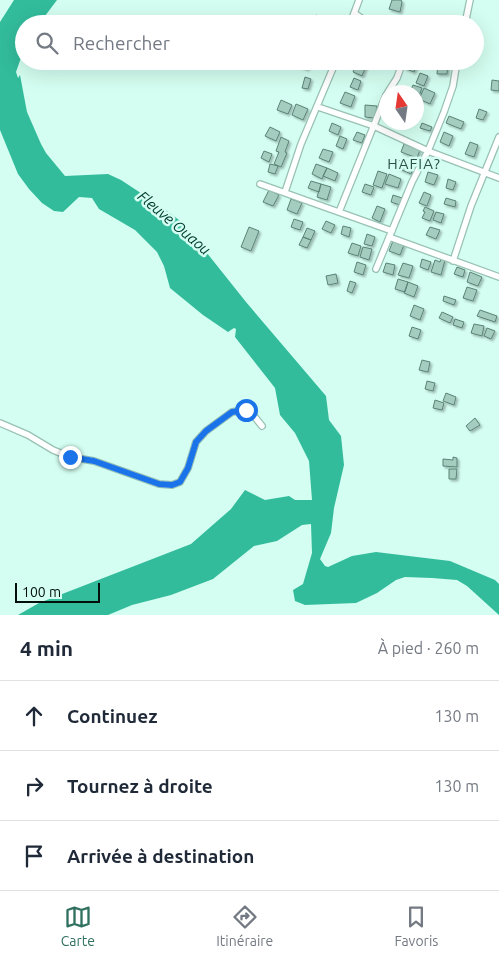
<!DOCTYPE html>
<html lang="fr">
<head>
<meta charset="utf-8">
<style>
  :root { --surface:#fff; --page:#f6f6f7; --text:#1f2937; --muted:#747a83; --line:#e0e1e3; --accent:#30705f }
  body { margin:0; font-family:Ubuntu,sans-serif; background:var(--page); color:var(--text) }
  .compass { position:absolute; left:379px; top:85px; width:45px; height:45px; border-radius:50%; background:var(--surface); box-shadow:0 5px 20px #0002; rotate:347deg }
  .scale { position:absolute; left:15px; bottom:12px; width:85px; box-sizing:border-box; padding-left:5px; border:2px solid #020f0b; border-top:0; font-size:14px; line-height:18px; white-space:nowrap; color:#020f0b; -webkit-text-stroke:4px #d4fef1; paint-order:stroke }
  .stop { position:absolute; width:15px; height:15px; margin:-11px; border:4px solid #1a73e8; border-radius:50%; background:#fff }
  .stop.end { background:#1a73e8; border-color:#fff; box-shadow:0 1px 5px #0008 }
  .list { margin:0; padding:0; list-style:none }
  h2 { display:flex; justify-content:space-between; align-items:center; height:65px; margin:0; padding:0 20px; font-size:21px }
  h2 small { font-size:16px; font-weight:400; color:var(--muted) }
  .list li { display:grid; grid-template-columns:32px 1fr auto; gap:15px; align-items:center; box-sizing:border-box; height:70px; padding:0 20px; border-top:1px solid var(--line) }
  .list b { display:block; font-size:19px; white-space:nowrap }
  .list em { font-size:16px; font-style:normal; color:var(--muted) }
  .icon { flex:none; width:28px; height:28px; fill:none; stroke:currentColor; stroke-width:2; stroke-linecap:round; stroke-linejoin:round }
  .map { position:relative; flex:none; width:499px; height:615px; overflow:hidden }
  .search { position:absolute; background:var(--surface); box-shadow:0 5px 20px #0002; left:15px; right:15px; top:15px; height:55px; display:flex; align-items:center; gap:12px; box-sizing:border-box; padding:0 18px; border-radius:28px; color:var(--muted); font-size:19px }
  .sheet { height:275px; background:var(--surface) }
  nav { display:flex; justify-content:space-around; align-items:center; box-sizing:border-box; height:70px; border-top:1px solid var(--line); background:var(--surface); font-size:14px; color:var(--muted) }
  nav a { display:grid; justify-items:center; gap:2px }
  nav .on { color:var(--accent) }
  .map>svg:first-child { display:block }
  .water { fill:#32bc9c }
  .building { fill:#a4ccbf; stroke:#5b8276; filter:url(#shadow) }
  .lines { fill:none; stroke-linecap:round; stroke-linejoin:round }
  .street-casing { stroke:#98c1b4; stroke-width:8 }
  .street { stroke:#fff; stroke-width:5.5 }
  .route { stroke:#1a73e8; stroke-width:6 }
  .labels { text-anchor:middle; stroke-width:5; stroke-linejoin:round; paint-order:stroke }
  .neighbourhood-label { font-size:15px; letter-spacing:1px; fill:#2b5146; stroke:#d4fef1 }
  .water-label { font-size:15px; font-style:italic; fill:#003c2f; stroke:#d4fef1 }
</style>
</head>
<body>
<div class="map">
<svg width="499" height="615" viewBox="0 0 499 615">
  <defs>
    <filter id="shadow"><feDropShadow dx="2" dy="2" stdDeviation="1" flood-color="#0004"/></filter>
  </defs>
  <rect width="100%" height="100%" fill="#d4fef1"/>
  <!-- water -->
  <path class="water" d="M14 0H57L39 24H24V49L16 72 18 78 20 75 27 112 41 144 46 153 65 176 108 174 121 180 159 205 183 223 246 302 326 396 329 420 341 436 344 465 334 508 331 533 320 559 325 566 328 567 352 556 376 552 450 561 495 580 499 584V615L467 586 457 580 432 578 405 577 396 580 377 593 356 603 305 605 295 601 293 590 303 584 312 553 311 524 302 525 277 541 254 546 213 579 171 595 132 605 108 615H18L39 603 191 544 231 509 245 490 265 500 289 496 295 500H312L309 461 295 433 280 415 275 388 235 337 236 329 234 328 228 332 203 315 170 288 164 266 157 252 135 230 99 209 92 198 79 197 63 212 54 211 42 203 29 189 18 174 0 130V22Z"/>
  <!-- building -->
  <path class="building" d="M392 0H401L402 2 400 12 389 9Z
    M316 15 325 19 323 24H313Z
    M297 61H310L307 69 296 65Z
    M358 62 366 66 362 76 353 72Z
    M407 62 416 66 414 72 404 68Z
    M438 63H448L447 74H437Z
    M420 73 428 76 424 86 416 83Z
    M305 77 311 79 308 89 302 88Z
    M354 78 361 81 358 90 350 87Z
    M492 80 499 81V91L491 90Z
    M413 85 422 88 419 96 416 95V92H410Z
    M424 88 435 93 430 104 419 99Z
    M345 92 355 96 351 107 340 103Z
    M281 100 292 105 288 114 277 110Z
    M296 104 308 109 303 120 292 115Z
    M365 105 377 106 375 118 365 117Z
    M479 109 487 112 483 120 476 118Z
    M449 116 464 122 461 129 446 123Z
    M332 123 341 127 338 135 329 131Z
    M422 123 432 127 430 131 420 128Z
    M270 127 280 132 276 141 265 136Z
    M357 132 365 135 362 143 353 140Z
    M444 132 453 136 449 146 440 142Z
    M340 136 347 139 343 149 336 146Z
    M281 137 289 141 285 152 287 153 281 167 274 164 279 152 276 151Z
    M470 142 478 145 474 157 465 154Z
    M404 144 420 150 417 158 401 152Z
    M323 149 333 152 329 162 319 158Z
    M264 151 272 154 269 162 261 158Z
    M398 160 414 167 411 174 395 167Z
    M270 164 278 166 275 174 268 172Z
    M316 164 327 168 322 179 312 174Z
    M327 168 338 173 335 181 323 176Z
    M378 171 387 174 382 188 373 185Z
    M428 172 438 175 434 185 425 182Z
    M389 174 401 179 398 188 385 184Z
    M448 179 456 182 453 190 446 188Z
    M311 181 321 184 319 192 308 188Z
    M321 184 331 187 327 200 317 197Z
    M365 184 374 187 371 195 362 192Z
    M269 190 279 195 273 206 263 202Z
    M424 192 431 195 427 206 419 203Z
    M393 195 402 198 400 205 391 202Z
    M446 198 456 201 455 207 444 204Z
    M291 199 302 203 297 214 287 210Z
    M377 206 385 209 380 222 372 218Z
    M425 207 434 211 430 221 422 218 425 212 423 211Z
    M436 212 444 214 441 223 433 220Z
    M294 219 303 222 300 230 291 227Z
    M326 221 335 225 331 233 322 229Z
    M343 226 351 228 349 237 341 234Z
    M249 227 259 231 251 251 241 247Z
    M430 227 440 230 436 239 426 235Z
    M307 228 315 231 311 240 303 237Z
    M367 234 375 237 372 246 364 244Z
    M303 237 311 240 307 248 299 245Z
    M393 241 404 245 400 255 389 251Z
    M352 243 361 246 358 256 348 253Z
    M363 247 372 249 369 260 360 257Z
    M441 258 445 260 441 275 431 272 435 260 440 262Z
    M422 259 431 262 428 270 420 267Z
    M357 262 366 265 363 275 354 272Z
    M386 263 395 265 393 275 383 272Z
    M403 263 413 266 409 278 398 275Z
    M457 267 465 270 463 277 454 274Z
    M470 272 482 277 478 286 467 282Z
    M336 274 338 283 328 285 326 276Z
    M398 279 408 282 405 292 395 289Z
    M350 281 356 283 352 293 347 291Z
    M408 282 418 286 414 297 404 293Z
    M467 287 477 290 473 301 463 298Z
    M444 296 456 300 454 305 443 301Z
    M414 305 424 309 420 320 410 316Z
    M480 310 497 316 495 322 477 316Z
    M442 312 453 317 450 323 439 318Z
    M455 319 464 322 462 328 453 325Z
    M474 324 484 326 482 336 471 333Z
    M412 327 421 330 418 339 409 336Z
    M487 328 495 331 491 339 484 336Z
    M422 360 430 362 428 372 419 370Z
    M427 381 435 383 433 391 425 389Z
    M446 393 456 397 454 405 443 401Z
    M435 400 444 403 442 410 433 408Z
    M475 418 480 425 470 431 466 426Z
    M453 457 457 458V467L443 466V459L453 460Z
    M449 469H457L456 479H449Z"/>
  <g class="lines">
    <defs>
      <path id="street" d="M354 13 370 24
        M350 24 359 0
        M465 24 470 0
        M388 92 397 78 403 61
        M318 107 374 126 428 151 499 178
        M260 184 392 231
        M285 192 301 144 336 61
        M339 212 386 95
        M389 237 499 277
        M453 261 471 206 499 137
        M376 269 412 182 428 151 444 112 453 86 457 61
        M0 423 28 435 53 450 70 457 94 461 159 484 172 485 180 482 188 468 196 442 206 431 232 412 246 410 254 416 262 426"/>
    </defs>
    <!-- street casing -->
    <use href="#street" class="street-casing"/>
    <!-- street -->
    <use href="#street" class="street"/>
  </g>
  <g class="lines">
    <!-- route -->
    <path class="route" d="M70 457 94 461 159 484 172 485 180 482 188 468 196 442 206 431 232 412 246 410"/>
  </g>
  <g class="labels">
    <!-- neighbourhood labels -->
    <g class="neighbourhood-label">
      <text x="414" y="169">HAFIA?</text>
    </g>
    <!-- water labels -->
    <g class="water-label">
      <text transform="translate(174 223) rotate(40)" y="5">Fleuve Ouaou</text>
    </g>
  </g>
</svg>
<svg class="compass" viewBox="-18 -18 36 36"><path d="M0-13l5 13h-10z" fill="#e53935"/><path d="M0 13l5-13h-10z" fill="#747a83"/></svg>
<div class="scale">100 m</div>
<div class="stop" style="left:246px;top:410px"></div>
<div class="stop end" style="left:70px;top:457px"></div>
<div class="search"><svg class="icon" aria-label="search" viewBox="0 0 24 24"><circle cx="10" cy="10" r="6"/><path d="M15 15l6 6"/></svg>Rechercher</div>
</div>
<section class="sheet">
<h2>4 min<small>À pied · 260 m</small></h2>
<ul class="list">
<li><svg class="icon" aria-label="ahead" viewBox="0 0 24 24"><path d="M12 20V5M6 11l6-6 6 6"/></svg><div><b>Continuez</b></div><em>130 m</em></li>
<li><svg class="icon" aria-label="right" viewBox="0 0 24 24"><path d="M7 20v-9h11M14 6l5 5-5 5"/></svg><div><b>Tournez à droite</b></div><em>130 m</em></li>
<li><svg class="icon" aria-label="arrive" viewBox="0 0 24 24"><path d="M6 21V4h12l-3 4 3 4H6"/></svg><div><b>Arrivée à destination</b></div></li>
</ul>
</section>
<nav>
<a class="on"><svg class="icon" aria-label="map" viewBox="0 0 24 24"><path d="M3 6l6-2 6 2 6-2v14l-6 2-6-2-6 2zM9 4v14M15 6v14"/></svg>Carte</a>
<a><svg class="icon" aria-label="directions" viewBox="0 0 24 24"><path d="M12 3l9 9-9 9-9-9zM9 14v-3h6M13 9l2 2-2 2"/></svg>Itinéraire</a>
<a><svg class="icon" aria-label="saved" viewBox="0 0 24 24"><path d="M7 4h10v16l-5-4-5 4z"/></svg>Favoris</a>
</nav>
</body>
</html>
